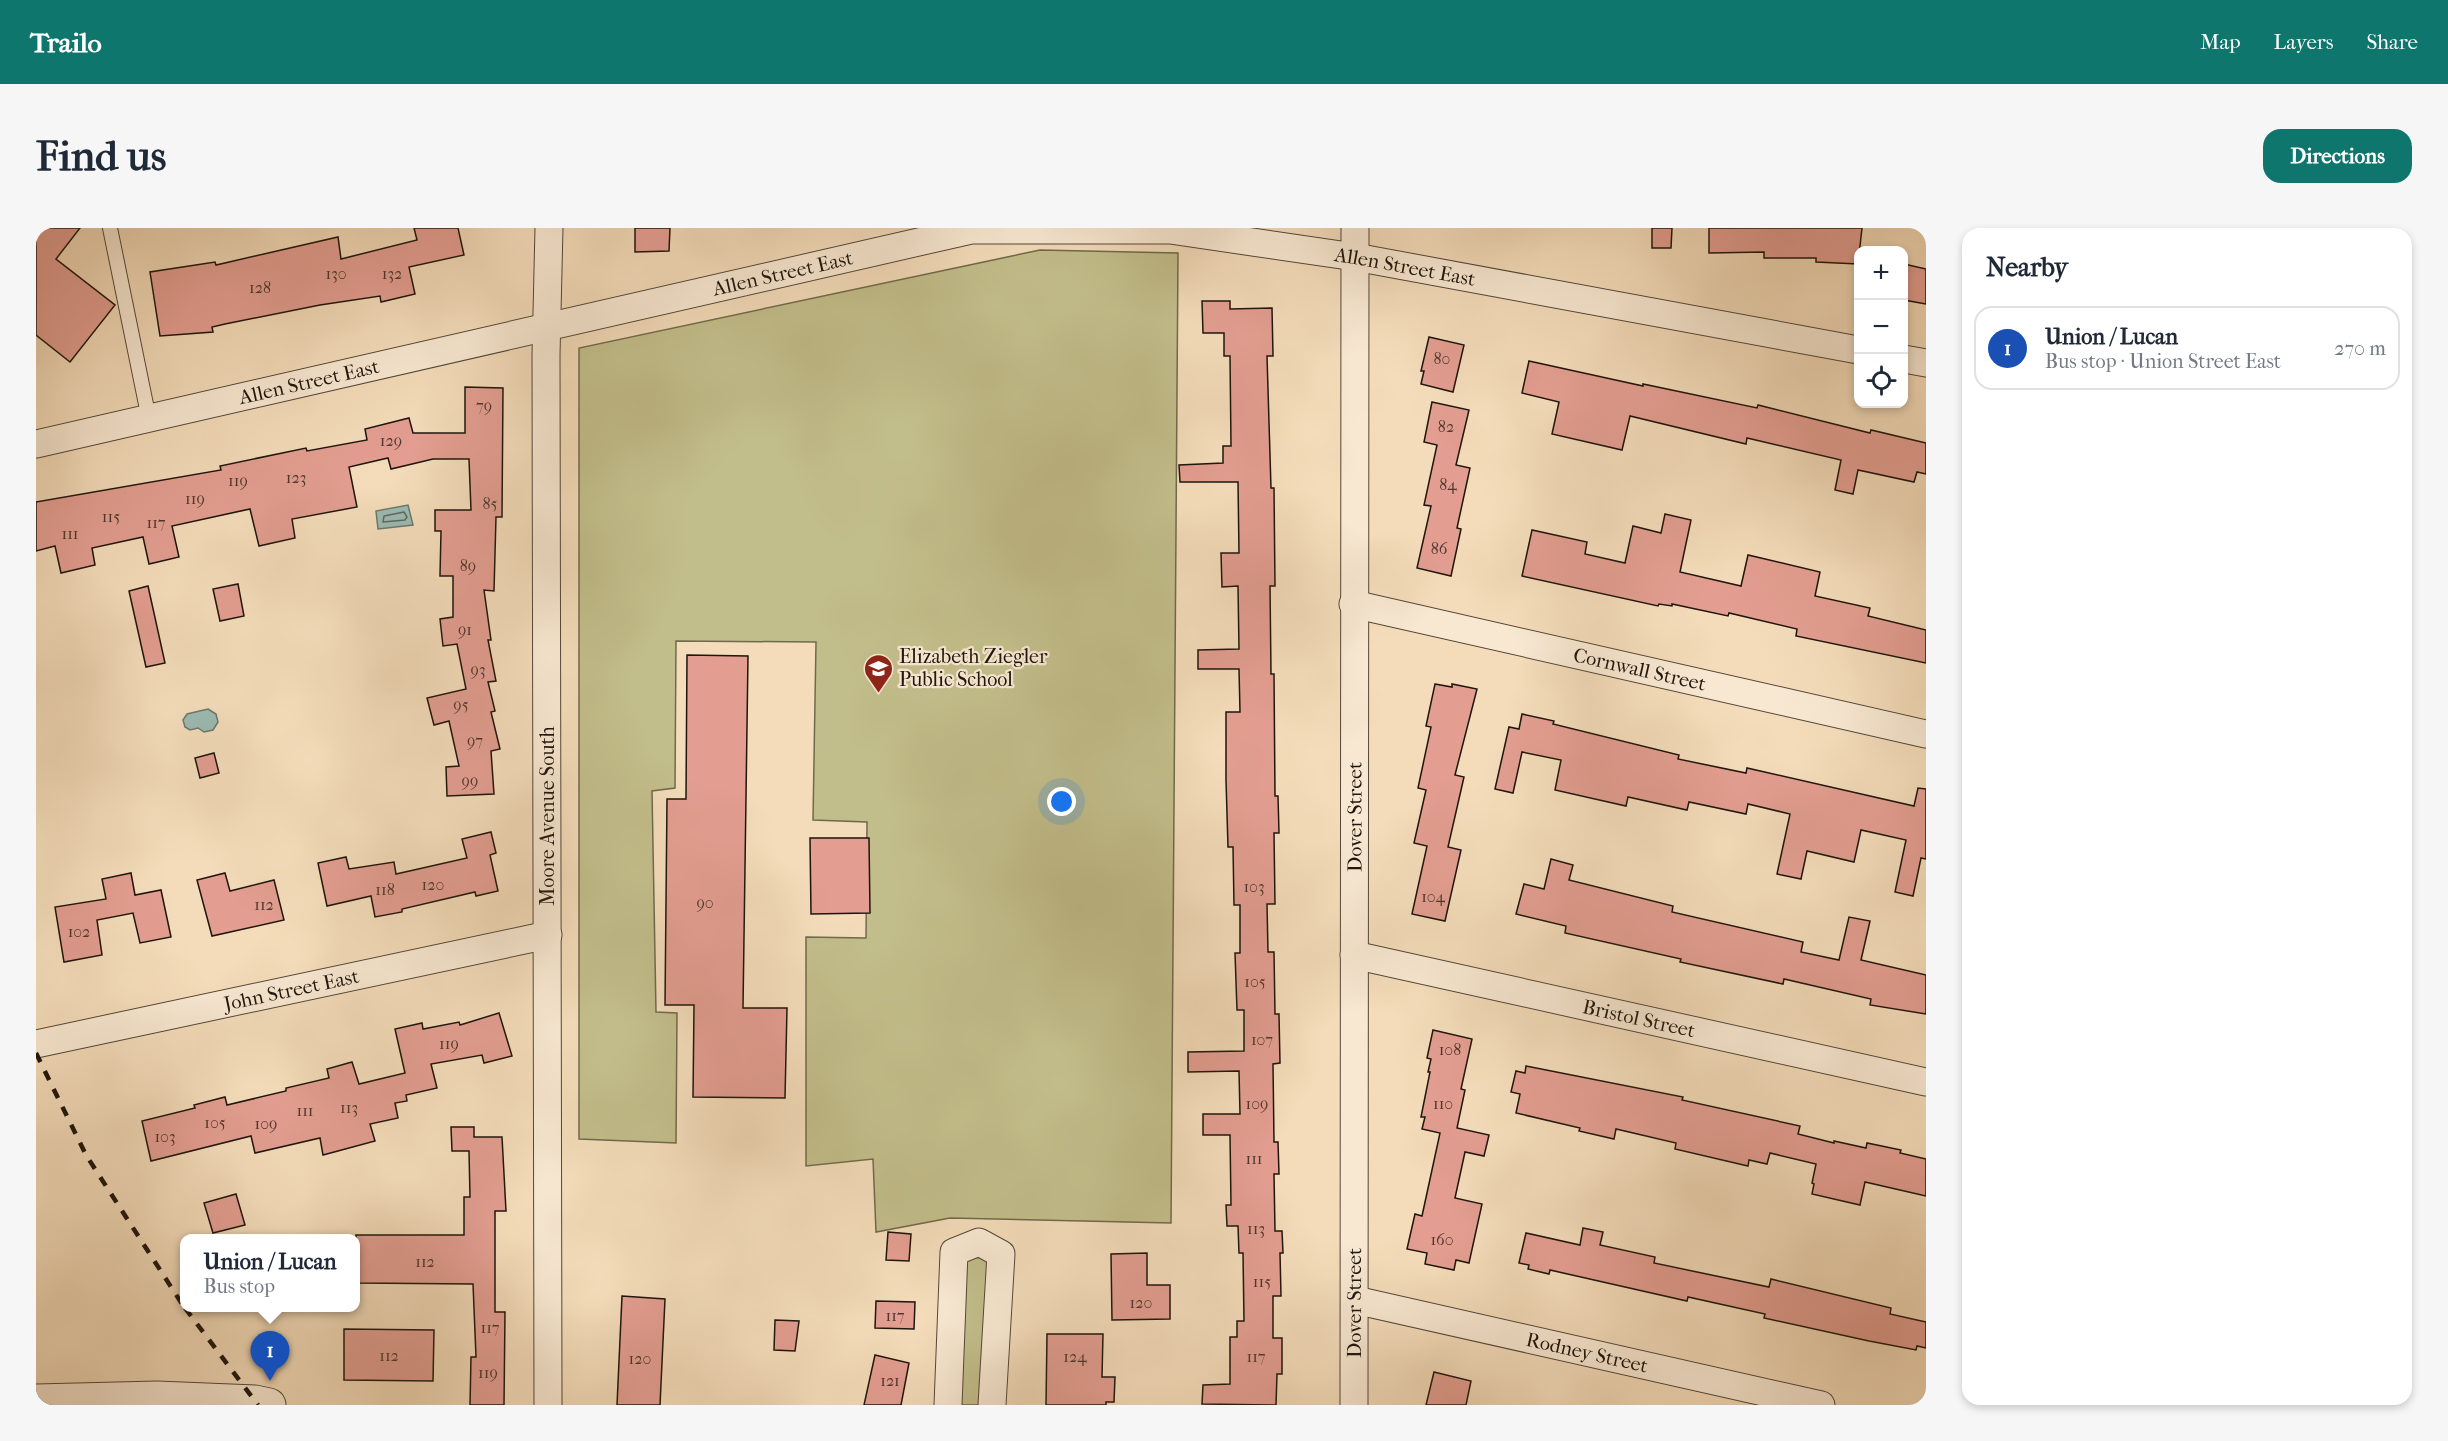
<!DOCTYPE html>
<html lang="en">
<head>
<meta charset="utf-8">
<style>
  :root { --surface:#fff; --page:#f6f6f7; --text:#1f2937; --muted:#747a83; --line:#e0e1e3; --accent:#0f766e }
  body { margin:0; font-family:"IM FELL French Canon",serif; background:var(--page); color:var(--text) }
  .controls { position:absolute; right:18px; top:18px; display:grid; overflow:hidden; border-radius:12px; box-shadow:0 3px 9px #0003 }
  .controls button { width:54px; height:54px; display:grid; place-items:center; padding:0; border:0; border-bottom:2px solid var(--line); background:var(--surface); color:var(--text); font:30px sans-serif }
  .you { position:absolute; left:1026px; top:574px; width:21px; height:21px; margin:-15px; border:4px solid #fff; border-radius:50%; background:#1a73e8; box-shadow:0 0 0 9px #1a73e833 }
  .badge { display:grid; place-items:center; width:39px; height:39px; border-radius:50%; background:var(--accent); color:#fff; font-size:20px; font-weight:700 }
  .pin { position:absolute; translate:-50% -50px; filter:drop-shadow(0 2px 3px #0008) }
  .pin::after { content:''; position:absolute; top:32px; width:21px; height:18px; background:inherit; clip-path:polygon(0 0,100% 0,50% 100%) }
  .popup { position:absolute; left:144px; top:1006px; width:180px; height:78px; box-sizing:border-box; display:grid; place-content:center; border-radius:12px; background:var(--surface); filter:drop-shadow(0 2px 4px #0005); font-size:20px; white-space:nowrap; color:var(--muted) }
  .popup b { font-size:22px; color:var(--text) }
  .popup::after { content:''; position:absolute; left:50%; top:100%; margin-left:-12px; border:12px solid transparent; border-top-color:var(--surface) }
  .list { margin:0; padding:0; list-style:none }
  h2 { display:flex; justify-content:space-between; align-items:center; height:78px; margin:0; padding:0 24px; font-size:26px }
  h2 small { font-size:20px; font-weight:400; color:var(--muted) }
  .list li { display:grid; grid-template-columns:39px 1fr auto; gap:18px; align-items:center; box-sizing:border-box; height:84px; margin:0 12px 12px; padding:0 12px; border:2px solid var(--line); border-radius:18px }
  .list b { display:block; font-size:22px; white-space:nowrap }
  .list p { margin:0; font-size:20px; white-space:nowrap; color:var(--muted) }
  .list em { font-size:20px; font-style:normal; color:var(--muted) }
  .icon { flex:none; width:33px; height:33px; fill:none; stroke:currentColor; stroke-width:2; stroke-linecap:round; stroke-linejoin:round }
  .map { position:relative; flex:none; width:1890px; height:1177px; overflow:hidden; border-radius:18px }
  header { display:flex; align-items:center; gap:36px; box-sizing:border-box; height:84px; padding:0 30px; background:var(--accent); color:#fff }
  header strong { font-size:28px }
  nav { display:flex; gap:33px; margin-inline-start:auto; font-size:21px }
  .intro { display:flex; align-items:center; justify-content:space-between; box-sizing:border-box; height:144px; padding:0 36px }
  h1 { margin:0; font-size:42px }
  .button { padding:15px 27px; border-radius:18px; background:var(--accent); color:#fff; font-size:21px; font-weight:700 }
  main { display:flex; gap:36px; padding:0 36px }
  aside { flex:1; background:var(--surface); border-radius:18px; box-shadow:0 3px 9px #0003 }
  .map>svg:first-child { display:block }
  .green { fill:#c2be8b; stroke:#706a4c; stroke-width:1.5 }
  .water { fill:#9cbbb3; stroke:#6a7970; stroke-width:1.5 }
  .lines { fill:none; stroke-linecap:round; stroke-linejoin:round }
  .shore { stroke:#5d6860; stroke-width:1.5 }
  .building { fill:#e39e91; stroke:#1e150c; stroke-width:1.5 }
  .service-casing { stroke:#544738; stroke-width:16 }
  .minor-casing { stroke:#544738; stroke-width:29 }
  .tertiary-casing { stroke:#544738; stroke-width:35 }
  .service { stroke:#f8e8d2; stroke-width:14 }
  .minor { stroke:#f8e8d2; stroke-width:27 }
  .tertiary { stroke:#f8e8d2; stroke-width:33 }
  .rail { stroke:#1e150c; stroke-width:4.5; stroke-dasharray:10 10; stroke-linecap:butt }
  .labels { text-anchor:middle; stroke-width:4.5; stroke-linejoin:round; paint-order:stroke }
  .number-label { font-size:16px; fill:#4f372d }
  .street-label { font-size:20px; fill:#1e150c; stroke:#f8e8d2 }
  .poi-label { font-size:20px; fill:#1e150c; stroke:#f8e8d2; text-anchor:start }
</style>
</head>
<body>
<header>
<strong>Trailo</strong>
<nav><a>Map</a><a>Layers</a><a>Share</a></nav>
</header>
<div class="intro"><h1>Find us</h1><a class="button">Directions</a></div>
<main>
<div class="map">
<svg width="1890" height="1177" viewBox="0 0 1890 1177">
  <rect width="100%" height="100%" fill="#f4dcba"/>
  <filter id="stains"><feTurbulence type="fractalNoise" baseFrequency=".00333" numOctaves="4"/><feColorMatrix values="0 0 0 0 .2 0 0 0 0 .09 0 0 0 0 .02 0 0 0 .5 -.17"/></filter>
  <radialGradient id="worn" r=".72"><stop offset=".6" stop-color="#630" stop-opacity="0"/><stop offset="1" stop-color="#630" stop-opacity=".3"/></radialGradient>
  <!-- green -->
  <path class="green" d="M1004 22 1142 25 1135 995 914 990 840 1004 837 931 770 938V709L830 710 831 594 777 592 780 414 640 413 639 560 616 563 620 784 641 785 640 915 543 911V120Z
    M930 1029 953 1030 945 1177H925Z"/>
  <!-- water -->
  <path class="water" d="M372 277 377 297 342 301 340 283Z
    M172 481 180 486 182 494 177 502 168 504 162 500 154 502 149 499 147 492 151 486Z"/>
  <g class="lines">
    <!-- shore -->
    <path class="shore" d="M368 284 371 289 369 292 347 294 348 288Z"/>
  </g>
  <!-- building -->
  <path class="building" d="M0 0H44L20 31 79 77 34 134 0 107Z
    M378 0H422L428 27 373 39 379 66 345 74 344 68 284 77 189 96 176 99 177 104 124 108 114 44 179 34 180 37 302 9 305 31 381 12Z
    M599 0H634L633 23 599 24Z
    M1616 0H1636L1635 20H1616Z
    M1673 0H1826L1822 36 1780 34V30H1728V24L1673 25Z
    M1868 36 1890 41V76L1868 72Z
    M1166 73H1194V81L1236 80 1237 128H1231L1235 260H1238L1239 358H1234L1235 446H1238L1239 568H1242L1243 605H1238L1239 676H1231L1232 724H1238L1239 786H1243L1244 835 1237 836 1238 914H1242L1243 946H1238L1239 1003H1246L1247 1025H1244L1245 1068H1237V1110H1246V1146H1241L1240 1177 1166 1176 1167 1157 1194 1156V1109H1201V1093H1208L1207 1025H1203L1202 998H1191L1190 977H1195L1194 907H1167V886H1204L1203 843 1152 844V824L1208 823V782H1201L1199 725H1204V677H1198L1197 619H1192L1190 552V484H1204L1203 441H1162V422L1203 421 1202 358 1186 359 1185 325H1203L1202 254H1144L1143 237 1187 235V218H1195L1194 128H1188V105H1167Z
    M1393 109 1428 117 1417 164 1385 156 1388 143H1385Z
    M1493 133 1607 158V156L1721 180 1722 177 1834 205 1835 202 1890 215V246L1881 244 1878 254 1822 242 1817 266 1799 262 1805 232 1711 210 1710 216 1594 188 1586 222 1516 206 1523 174 1486 165Z
    M429 159 467 160 466 289H460L458 363 448 362 455 412H452L460 453 452 454 459 483 455 484 464 521 455 523 458 566 411 568 410 539 423 538 413 493 398 497 391 470 430 461 421 416 407 418 404 391 417 389V348H404L405 303H399V282H435L433 231H397L355 241 352 230 313 239 321 279 256 291 259 310 223 318 214 281 136 298 143 329 113 336 107 309 56 320 59 337 25 345 19 318 0 323V274L185 242 184 238 270 220 271 223 331 212 329 201 373 190 377 205H429Z
    M1396 174 1433 182 1420 237 1434 240 1421 300 1425 301 1415 348 1381 340 1395 278 1388 277 1401 217 1388 214Z
    M1629 286 1655 292 1644 344 1705 358 1712 327 1784 344 1779 368 1834 380 1832 388 1890 402V435L1760 408 1761 401 1693 385 1692 388 1636 376V378L1623 376 1622 378 1486 348 1496 302 1551 314 1549 326 1589 335 1597 298 1625 305Z
    M202 356 208 388 184 393 177 361Z
    M112 358 129 435 110 439 93 363Z
    M651 427 712 428 707 780H751L749 870 657 869 658 777H629L631 571H650Z
    M1399 456 1416 459V456L1441 461 1419 547 1428 549 1412 619 1425 622 1409 693 1376 686 1391 618 1378 615 1390 562 1382 560 1395 499 1390 498Z
    M1486 486 1518 493 1517 496 1643 527 1642 531 1710 545 1711 540 1878 578 1882 560 1890 561V631L1885 630 1877 668 1859 664 1870 612 1825 602 1818 634 1771 623 1765 651 1741 646 1754 586 1712 576 1710 586 1653 574 1651 582 1592 569 1590 578 1519 562 1525 532 1486 524 1477 565 1459 561 1473 499 1483 501Z
    M178 525 183 545 164 550 159 530Z
    M455 604 460 625 454 627 462 663 440 668 439 664 366 681V684L339 689 335 668 291 678 282 635 310 629 313 641 358 634 360 646 431 630 426 611Z
    M774 610H833L834 685 775 686Z
    M1515 631 1537 637 1533 652 1637 678 1636 684 1767 714 1765 724 1803 732 1813 689 1834 693 1825 732 1890 747V786L1834 777 1835 771 1748 751 1747 756 1644 734 1645 731 1529 705 1530 698 1480 686 1488 656 1508 661Z
    M95 645 99 667 125 662 135 709 104 715 97 685 61 692 66 727 28 734 19 679 70 671 66 651Z
    M189 645 194 663 238 652 248 692 176 708 161 652Z
    M463 785 476 828 448 835 446 827 395 836 401 860 370 867 371 873 359 875 362 890 334 896 339 913 287 927 284 910 219 925 215 908 115 933 106 893 159 880 158 877 189 869 191 877 250 863V860L293 850 291 841 316 834 323 856 369 845 359 801 386 795 387 801 423 794 424 797Z
    M1397 802 1436 811 1425 861 1429 862 1421 900 1453 907 1448 928 1429 924 1419 970 1446 976 1433 1035 1420 1032 1418 1042 1389 1036 1391 1025 1371 1021 1379 986 1386 988 1404 905 1386 901 1389 889H1385L1394 844H1392L1395 831 1391 830Z
    M1490 838 1647 869 1646 872 1764 898 1762 906 1798 915V913L1830 920 1831 915 1865 922 1864 925 1890 931V968L1829 954 1824 977 1776 966 1778 956 1776 955 1780 936 1734 925 1731 936 1713 932 1712 938 1639 921 1640 915 1580 901 1578 911 1543 903 1544 900 1480 885 1484 866 1475 864 1480 843 1489 845Z
    M415 899H438V909H466L470 983H459V1084H469L468 1177H434L435 1129H440L437 1056 320 1055V1007H428V969H434L433 923H416Z
    M200 966 209 997 177 1005 168 975Z
    M1547 1000 1567 1004 1564 1017 1619 1029 1618 1035 1733 1059 1735 1051 1855 1080 1854 1086 1890 1094V1120L1881 1118 1880 1122 1833 1113 1728 1090 1729 1086 1652 1069 1651 1073 1514 1042 1513 1046 1492 1041 1493 1037 1483 1035 1490 1005 1544 1017Z
    M852 1004 875 1006 873 1033 850 1032Z
    M1111 1025V1057H1134V1091L1076 1092 1075 1026Z
    M586 1068 629 1071 624 1177H581Z
    M840 1073 879 1074 878 1101 839 1100Z
    M739 1092 763 1093 759 1123 738 1122Z
    M308 1101 398 1102 397 1153 308 1152Z
    M1011 1106H1067L1066 1149H1079L1078 1174H1070V1177H1010Z
    M839 1127 873 1135 865 1177H828Z
    M1398 1144 1435 1153 1430 1177H1390Z"/>
  <g class="lines">
    <defs>
      <path id="service" d="M74 0 113 191"/>
      <g id="minor">
        <path d="M1868 131 1890 135"/>
        <path id="s1" d="M0 216 935 2H1134L1319 29 1822 122"/>
        <path id="s2" d="M1317 376 1890 506"/>
        <path id="s3" d="M1318 727 1890 854"/>
        <path id="s4" d="M0 816 512 707"/>
        <path id="s5" d="M1319 1072 1785 1177"/>
        <path d="M512 1177 510 127 513 0"/>
        <path d="M912 1177 918 1024 943 1014 965 1026 956 1177"/>
        <path id="s6" d="M1318 1177 1319 0"/>
      </g>
      <path id="tertiary" d="M0 1173 121 1170 219 1174 233 1177"/>
    </defs>
    <!-- service casing -->
    <use href="#service" class="service-casing"/>
    <!-- minor casing -->
    <use href="#minor" class="minor-casing"/>
    <!-- tertiary casing -->
    <use href="#tertiary" class="tertiary-casing"/>
    <!-- service -->
    <use href="#service" class="service"/>
    <!-- minor -->
    <use href="#minor" class="minor"/>
    <!-- tertiary -->
    <use href="#tertiary" class="tertiary"/>
    <!-- rail -->
    <path class="rail" d="M0 825 50 927 148 1079
      M149 1080 222 1177"/>
  </g>
  <!-- icons -->
  <defs>
    <symbol id="school-pin" viewBox="-11 -11 22 30"><path d="M0 17L-7.5 6A9.5 9.5 0 1 1 7.5 6Z" fill="#8f2418" stroke="#f8e8d2"/><path d="M0-5L7-2L0 1L-7-2ZM-4 1L0 2.5L4 1V4Q0 6-4 4Z" fill="#fff"/></symbol>
  </defs>
  <g fill-rule="evenodd">
    <use href="#school-pin" x="826" y="424" width="33" height="45"/>
  </g>
  <g class="labels">
    <!-- number labels -->
    <g class="number-label">
      <text x="300" y="51">130</text>
      <text x="356" y="51">132</text>
      <text x="224" y="65">128</text>
      <text x="1406" y="136">80</text>
      <text x="448" y="183">79</text>
      <text x="1410" y="204">82</text>
      <text x="355" y="218">129</text>
      <text x="260" y="255">123</text>
      <text x="202" y="258">119</text>
      <text x="1412" y="262">84</text>
      <text x="159" y="276">119</text>
      <text x="454" y="281">85</text>
      <text x="75" y="294">115</text>
      <text x="120" y="300">117</text>
      <text x="34" y="311">111</text>
      <text x="1403" y="326">86</text>
      <text x="432" y="343">89</text>
      <text x="429" y="407">91</text>
      <text x="442" y="447">93</text>
      <text x="425" y="482">95</text>
      <text x="439" y="518">97</text>
      <text x="434" y="558">99</text>
      <text x="397" y="662">120</text>
      <text x="1218" y="664">103</text>
      <text x="349" y="667">118</text>
      <text x="1397" y="674">104</text>
      <text x="669" y="680">90</text>
      <text x="228" y="682">112</text>
      <text x="43" y="709">102</text>
      <text x="1219" y="759">105</text>
      <text x="1226" y="817">107</text>
      <text x="413" y="821">119</text>
      <text x="1414" y="827">108</text>
      <text x="1221" y="881">109</text>
      <text x="1407" y="881">110</text>
      <text x="313" y="885">113</text>
      <text x="269" y="888">111</text>
      <text x="179" y="900">105</text>
      <text x="230" y="901">109</text>
      <text x="129" y="914">103</text>
      <text x="1218" y="936">111</text>
      <text x="1220" y="1006">113</text>
      <text x="1406" y="1017">160</text>
      <text x="389" y="1039">112</text>
      <text x="1226" y="1059">115</text>
      <text x="1105" y="1080">120</text>
      <text x="859" y="1093">117</text>
      <text x="454" y="1105">117</text>
      <text x="353" y="1133">112</text>
      <text x="1039" y="1134">124</text>
      <text x="1220" y="1134">117</text>
      <text x="604" y="1136">120</text>
      <text x="452" y="1150">119</text>
      <text x="854" y="1158">121</text>
    </g>
    <!-- street labels -->
    <g class="street-label">
      <text dy="7" stroke="none"><textPath href="#s1" startOffset="1396">Allen Street East</textPath></text>
      <text dy="7" stroke="none"><textPath href="#s1" startOffset="766">Allen Street East</textPath></text>
      <text dy="7" stroke="none"><textPath href="#s1" startOffset="280">Allen Street East</textPath></text>
      <text dy="7" stroke="none"><textPath href="#s2" startOffset="294">Cornwall Street</textPath></text>
      <text transform="translate(511 588) rotate(-90)" y="7">Moore Avenue South</text>
      <text dy="7" stroke="none"><textPath href="#s6" startOffset="588">Dover Street</textPath></text>
      <text dy="7" stroke="none"><textPath href="#s4" startOffset="261">John Street East</textPath></text>
      <text dy="7" stroke="none"><textPath href="#s3" startOffset="292">Bristol Street</textPath></text>
      <text dy="7" stroke="none"><textPath href="#s6" startOffset="102">Dover Street</textPath></text>
      <text dy="7" stroke="none"><textPath href="#s5" startOffset="238">Rodney Street</textPath></text>
    </g>
    <!-- poi labels -->
    <g class="poi-label">
      <text x="863" y="435">Elizabeth Ziegler<tspan x="863" dy="23">Public School</tspan></text>
    </g>
  </g>
  <rect width="100%" height="100%" filter="url(#stains)"/>
  <rect width="100%" height="100%" fill="url(#worn)"/>
</svg>
<div class="controls">
<button>+</button>
<button>−</button>
<button><svg class="icon" aria-label="locate" viewBox="0 0 24 24"><circle cx="12" cy="12" r="6"/><path d="M12 2v4M12 18v4M2 12h4M18 12h4"/></svg></button>
</div>
<div class="you"></div>
<div class="pin badge" style="left:234px;top:1153px;background:#1a4fb4">1</div>
<div class="popup"><b>Union / Lucan</b>Bus stop</div>
</div>
<aside>
<h2>Nearby<small></small></h2>
<ul class="list">
<li><span class="badge" style="background:#1a4fb4">1</span><div><b>Union / Lucan</b><p>Bus stop · Union Street East</p></div><em>270 m</em></li>
</ul>
</aside>
</main>
</body>
</html>
